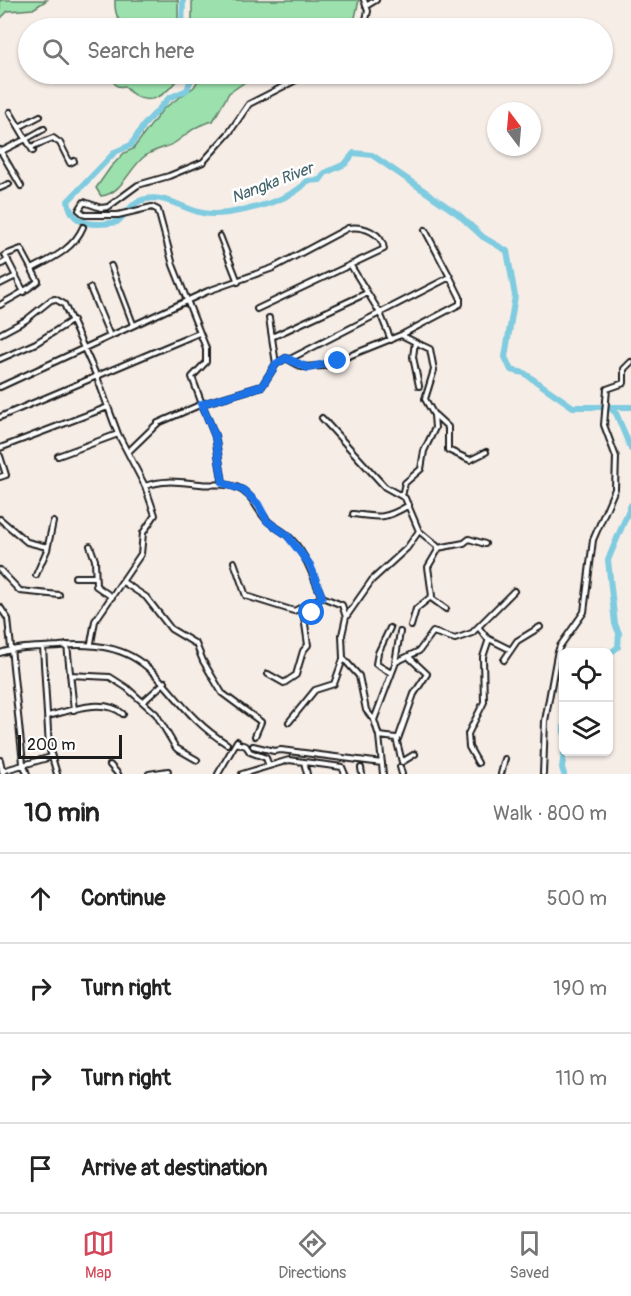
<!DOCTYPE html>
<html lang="en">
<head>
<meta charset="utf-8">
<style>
  :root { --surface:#fff; --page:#f2f2f2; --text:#222; --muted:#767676; --line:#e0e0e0; --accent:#d1495b }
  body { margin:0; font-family:Pangolin,sans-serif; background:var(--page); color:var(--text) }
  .controls { position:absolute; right:18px; bottom:18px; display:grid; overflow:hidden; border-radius:9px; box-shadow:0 2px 4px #0004 }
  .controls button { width:54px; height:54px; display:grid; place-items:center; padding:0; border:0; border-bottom:2px solid var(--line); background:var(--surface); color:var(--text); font:30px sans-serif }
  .compass { position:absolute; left:487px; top:102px; width:54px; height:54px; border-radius:50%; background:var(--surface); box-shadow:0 2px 4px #0004; rotate:344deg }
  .scale { position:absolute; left:18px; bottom:15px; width:104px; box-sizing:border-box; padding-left:6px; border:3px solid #1c1c1c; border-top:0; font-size:16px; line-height:21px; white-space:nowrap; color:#1c1c1c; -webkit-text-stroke:4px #fff; paint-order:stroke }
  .stop { position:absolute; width:18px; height:18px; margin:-14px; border:4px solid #1a73e8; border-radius:50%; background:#fff }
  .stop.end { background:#1a73e8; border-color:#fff; box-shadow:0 2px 6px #0008 }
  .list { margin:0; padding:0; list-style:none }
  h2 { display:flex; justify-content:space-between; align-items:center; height:78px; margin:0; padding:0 24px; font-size:26px }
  h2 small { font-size:20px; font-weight:400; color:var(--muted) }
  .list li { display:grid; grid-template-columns:39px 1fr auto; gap:18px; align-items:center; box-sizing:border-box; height:90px; padding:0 24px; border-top:2px solid var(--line) }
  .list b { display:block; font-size:22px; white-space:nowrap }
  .list em { font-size:20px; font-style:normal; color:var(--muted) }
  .icon { flex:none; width:33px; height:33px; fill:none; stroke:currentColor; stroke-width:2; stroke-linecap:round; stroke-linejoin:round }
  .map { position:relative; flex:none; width:631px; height:774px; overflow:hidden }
  .search { position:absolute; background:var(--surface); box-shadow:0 2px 4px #0004; left:18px; right:18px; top:18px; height:66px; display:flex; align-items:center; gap:15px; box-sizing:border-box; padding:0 21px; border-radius:33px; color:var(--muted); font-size:22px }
  .sheet { height:438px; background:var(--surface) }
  nav { display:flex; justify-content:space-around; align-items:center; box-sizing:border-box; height:84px; border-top:2px solid var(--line); background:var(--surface); font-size:16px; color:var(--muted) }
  nav a { display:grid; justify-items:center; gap:3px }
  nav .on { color:var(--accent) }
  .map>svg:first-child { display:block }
  .green { fill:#9be0ad; stroke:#5c7e64; stroke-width:1.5 }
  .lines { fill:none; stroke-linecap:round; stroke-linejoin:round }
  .river { stroke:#7fcbdf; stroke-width:6 }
  .minor-casing { stroke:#1c1c1c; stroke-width:8 }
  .minor { stroke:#fff; stroke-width:4 }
  .route { stroke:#1a73e8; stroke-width:8 }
  .labels { text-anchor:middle; stroke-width:5; stroke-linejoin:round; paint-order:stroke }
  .water-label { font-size:16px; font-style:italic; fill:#44626a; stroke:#fff }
</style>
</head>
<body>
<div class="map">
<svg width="631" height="774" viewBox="0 0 631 774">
  <rect width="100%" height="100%" fill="#f7ede7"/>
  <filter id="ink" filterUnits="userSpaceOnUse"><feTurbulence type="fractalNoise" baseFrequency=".0167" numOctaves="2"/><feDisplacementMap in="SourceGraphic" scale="12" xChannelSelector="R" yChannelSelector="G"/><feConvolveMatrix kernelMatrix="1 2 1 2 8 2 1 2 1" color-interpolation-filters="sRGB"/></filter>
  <g filter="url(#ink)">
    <!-- green -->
    <path class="green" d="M0 0H47L33 9 8 11 0 19Z
      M115 0H178V28C149 29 113 39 115 0Z
      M192 0H359L354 22 346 28H192Z
      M106 74H181C166 97 146 111 125 87L117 86Z
      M202 74H257L229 93 213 121C192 127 192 131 176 142 167 148 154 149 145 156 129 168 122 194 101 196L96 188 110 168 124 153 133 149 163 109 194 87Z"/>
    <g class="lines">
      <!-- river -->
      <path class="river" d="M182 28 183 0
        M193 74 187 90 169 98 144 125 131 145 115 152 68 201C72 227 96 226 117 222 127 214 132 201 146 199 167 195 183 209 203 213 228 218 293 201 307 181L320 180 325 173 345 164 354 153 372 155 458 214 483 237 507 251 515 296 505 357 511 370 524 373 573 407H631
        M611 409 616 413 631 449
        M608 655 618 647 619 633 615 624 608 560 631 505
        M564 727V732
        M564 774 562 768 564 752"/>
      <defs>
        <path id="minor" d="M366 6 376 0
          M364 28 368 11 364 0
          M308 74 249 104 229 133 203 162 169 176 138 185 108 207 101 208 84 202 79 210 85 215H118L152 207 158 210 173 265 206 348V362L192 377 202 404 262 386 276 364 286 358 302 367 324 366 401 335 415 342
          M19 127 40 116
          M31 147 53 138 60 143 70 163 74 161
          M0 150 21 186
          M33 151 26 139 44 129
          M0 152 26 139 10 112
          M0 188 9 184
          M425 230 450 277
          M220 236 238 282
          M0 265 8 260
          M111 266 133 324
          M351 266 380 313 391 340
          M32 269C51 259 74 249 83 227
          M0 284 16 276
          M90 288 110 336
          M0 305C13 297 27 291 38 281L21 249 5 255 24 292
          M269 318 276 364
          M0 334 26 320 51 300 55 299 64 304 97 377 118 434 145 486C164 479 180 482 200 484 212 486 224 482 236 487 255 495 255 509 267 520 272 526 280 529 286 534 306 551 312 575 322 597L342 605 346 617
          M274 336 367 293
          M0 359 36 343 73 320
          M290 359 450 277 460 297V304L403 334
          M0 387 208 291 273 268 348 228C363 226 382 232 384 249L257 309
          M435 415 448 427V450L470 460 486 452
          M0 417 199 333
          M322 418 385 487 405 498 419 531 407 548 372 580 346 617 342 635 343 658 359 676 366 710 374 720 379 736 383 774
          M0 448 108 407
          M128 452 158 423 202 404 215 436 223 484
          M0 456 6 475 0 477
          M58 456 118 434
          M402 496 405 483 421 469 424 451 435 428 434 415 425 399 434 370 430 349 415 342 413 357 419 386
          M353 514C380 518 386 519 409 505
          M0 519 27 542 47 547
          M90 546 95 560 96 586 112 597
          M438 548 464 543 469 539 485 544
          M234 562 246 596 294 611 322 597
          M0 570 20 591 59 595
          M36 575 47 550 53 522
          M75 577H95
          M123 582 146 597 171 629 196 644 203 661 222 693 261 722 255 736
          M431 598 446 609
          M0 607 8 619 23 763 27 774
          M411 626 416 609 432 596 428 567 438 550 437 546 419 531
          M390 628 378 653 376 664 391 673
          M479 628 487 638 511 650
          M91 643 95 621 141 554 143 533 155 515 145 486
          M67 645 74 710
          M43 647 49 747 57 774
          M0 653C18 647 39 647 59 646 163 636 157 701 227 744
          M504 660 517 641 540 627
          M395 663 400 632
          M268 674 284 683 296 675 303 651 308 645 304 617 315 610 316 601
          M70 675 110 677 127 688 156 714 176 748 197 760
          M144 701 165 682
          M48 716C69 711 104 697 123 714
          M374 720 396 662 419 651 433 632 455 639 472 633 514 591
          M289 722 315 690 334 684 343 659
          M379 736 396 738 402 762 415 754
          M398 739 414 694 427 674 410 658
          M236 743 246 746 250 752 266 758 269 766
          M253 746 274 751 281 750 382 763
          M0 760 3 774
          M304 762 307 774
          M478 763 469 747 468 734 484 702 483 657 489 639
          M110 765 118 774
          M400 767 402 774
          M361 768 362 774
          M2 771 51 757
          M149 774 168 771
          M218 774 237 741
          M242 774 289 760 342 767 345 774
          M501 774 505 759
          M543 774 545 721 557 655 560 646 584 612 593 540 615 489 616 457 604 425 607 389 624 383V369L631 362"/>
      </defs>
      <!-- minor casing -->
      <use href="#minor" class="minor-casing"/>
      <!-- minor -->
      <use href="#minor" class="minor"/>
    </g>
  </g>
  <g class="lines" filter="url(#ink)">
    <!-- route -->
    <path class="route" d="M312 613 316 601 322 597 310 565 287 535 267 521 258 504 243 490 223 483 215 436 202 404 262 386 276 364 286 358 308 368 338 361"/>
  </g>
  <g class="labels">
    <!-- water labels -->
    <g class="water-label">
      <text transform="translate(272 182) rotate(-21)" y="6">Nangka River</text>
    </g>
  </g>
</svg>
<div class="controls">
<button><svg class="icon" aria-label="locate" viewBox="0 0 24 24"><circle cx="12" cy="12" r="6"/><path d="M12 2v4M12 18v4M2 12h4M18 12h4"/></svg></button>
<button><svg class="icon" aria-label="layers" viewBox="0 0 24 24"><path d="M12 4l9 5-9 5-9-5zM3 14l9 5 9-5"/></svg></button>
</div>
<svg class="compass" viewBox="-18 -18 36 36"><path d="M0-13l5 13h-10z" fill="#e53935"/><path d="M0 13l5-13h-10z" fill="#767676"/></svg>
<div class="scale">200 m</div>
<div class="stop" style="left:312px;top:613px"></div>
<div class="stop end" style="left:338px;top:361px"></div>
<div class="search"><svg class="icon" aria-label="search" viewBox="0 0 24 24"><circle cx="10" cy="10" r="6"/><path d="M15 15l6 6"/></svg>Search here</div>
</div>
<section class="sheet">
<h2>10 min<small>Walk · 800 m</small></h2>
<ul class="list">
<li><svg class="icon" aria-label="ahead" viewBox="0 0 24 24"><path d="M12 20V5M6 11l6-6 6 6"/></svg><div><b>Continue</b></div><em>500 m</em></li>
<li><svg class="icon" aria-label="right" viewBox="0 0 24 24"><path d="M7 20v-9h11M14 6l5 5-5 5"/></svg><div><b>Turn right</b></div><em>190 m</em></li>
<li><svg class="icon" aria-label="right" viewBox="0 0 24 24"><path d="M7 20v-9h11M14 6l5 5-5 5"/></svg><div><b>Turn right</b></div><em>110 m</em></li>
<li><svg class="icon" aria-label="arrive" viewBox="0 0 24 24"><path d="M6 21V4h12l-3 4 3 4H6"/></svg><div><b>Arrive at destination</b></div></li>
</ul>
</section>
<nav>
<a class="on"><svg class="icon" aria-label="map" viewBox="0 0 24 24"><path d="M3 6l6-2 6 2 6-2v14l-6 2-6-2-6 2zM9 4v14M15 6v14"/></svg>Map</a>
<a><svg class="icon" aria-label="directions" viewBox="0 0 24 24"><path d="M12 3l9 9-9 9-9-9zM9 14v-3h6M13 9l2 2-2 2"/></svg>Directions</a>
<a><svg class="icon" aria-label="saved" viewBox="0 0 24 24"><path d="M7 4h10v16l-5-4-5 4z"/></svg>Saved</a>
</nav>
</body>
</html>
